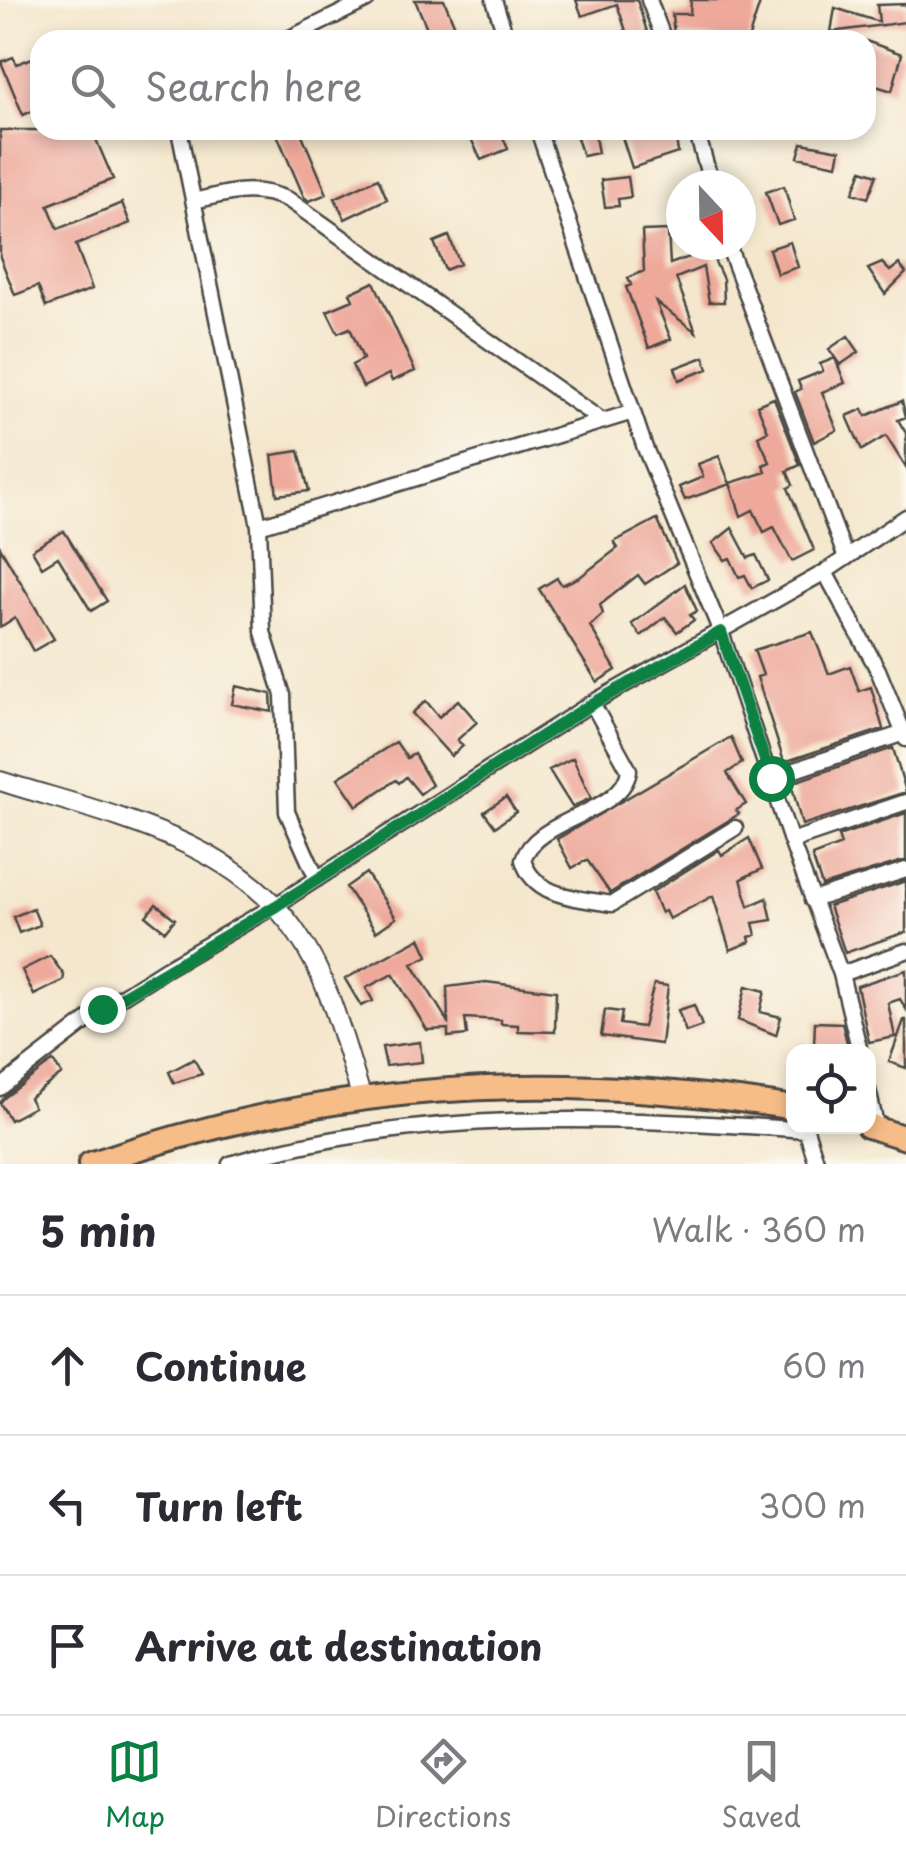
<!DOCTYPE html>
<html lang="en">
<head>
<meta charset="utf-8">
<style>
  :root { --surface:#fff; --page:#f7f7f7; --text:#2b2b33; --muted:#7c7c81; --line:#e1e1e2; --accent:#0b8043 }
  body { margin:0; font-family:"Playpen Sans",sans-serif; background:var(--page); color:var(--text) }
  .controls { position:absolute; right:30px; bottom:30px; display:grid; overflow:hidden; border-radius:20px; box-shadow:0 5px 15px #0003 }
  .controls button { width:90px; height:90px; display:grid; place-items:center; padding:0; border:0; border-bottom:2px solid var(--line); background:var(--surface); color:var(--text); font:50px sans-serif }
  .compass { position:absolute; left:666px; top:170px; width:90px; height:90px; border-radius:50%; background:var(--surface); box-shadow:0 5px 15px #0003; rotate:158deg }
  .stop { position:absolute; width:30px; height:30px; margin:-22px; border:8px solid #0b8043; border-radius:50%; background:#fff }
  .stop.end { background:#0b8043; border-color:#fff; box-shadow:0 2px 10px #0008 }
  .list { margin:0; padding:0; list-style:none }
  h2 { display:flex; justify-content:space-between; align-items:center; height:130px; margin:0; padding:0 40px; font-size:42px }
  h2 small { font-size:32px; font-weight:400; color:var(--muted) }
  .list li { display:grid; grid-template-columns:65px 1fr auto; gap:30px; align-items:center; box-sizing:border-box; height:140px; padding:0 40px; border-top:2px solid var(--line) }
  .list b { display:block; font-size:38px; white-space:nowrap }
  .list em { font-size:32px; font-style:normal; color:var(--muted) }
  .icon { flex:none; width:55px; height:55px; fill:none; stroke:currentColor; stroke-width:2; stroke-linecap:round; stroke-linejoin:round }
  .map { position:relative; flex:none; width:906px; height:1164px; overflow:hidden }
  .search { position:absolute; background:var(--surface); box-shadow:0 5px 15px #0003; left:30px; right:30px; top:30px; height:110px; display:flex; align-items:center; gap:25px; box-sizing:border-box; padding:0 35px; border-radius:30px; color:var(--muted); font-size:38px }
  .sheet { height:550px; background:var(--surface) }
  nav { display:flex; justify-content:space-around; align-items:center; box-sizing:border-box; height:140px; border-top:2px solid var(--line); background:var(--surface); font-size:28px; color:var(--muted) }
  nav a { display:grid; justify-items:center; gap:5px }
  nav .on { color:var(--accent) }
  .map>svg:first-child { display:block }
  .building { fill:#eea99b }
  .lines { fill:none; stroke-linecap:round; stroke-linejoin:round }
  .minor-casing { stroke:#494743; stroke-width:19 }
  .tertiary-casing { stroke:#494743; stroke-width:22 }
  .primary-casing { stroke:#494743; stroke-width:28 }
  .minor { stroke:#fff; stroke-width:14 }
  .tertiary { stroke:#fff; stroke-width:18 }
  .primary { stroke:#f7bd88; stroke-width:22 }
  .route { stroke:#0b8043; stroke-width:12 }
</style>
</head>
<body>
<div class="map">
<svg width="906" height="1164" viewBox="0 0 906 1164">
  <rect width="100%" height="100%" fill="#fbf7ec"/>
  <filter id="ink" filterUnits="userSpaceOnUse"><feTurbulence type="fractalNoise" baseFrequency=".01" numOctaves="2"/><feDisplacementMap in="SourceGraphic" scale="20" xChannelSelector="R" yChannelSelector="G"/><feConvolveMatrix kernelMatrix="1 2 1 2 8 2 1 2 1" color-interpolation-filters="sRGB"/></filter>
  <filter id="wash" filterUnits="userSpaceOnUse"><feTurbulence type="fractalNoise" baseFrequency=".0048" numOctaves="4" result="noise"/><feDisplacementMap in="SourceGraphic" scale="40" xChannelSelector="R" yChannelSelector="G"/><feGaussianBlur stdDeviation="2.25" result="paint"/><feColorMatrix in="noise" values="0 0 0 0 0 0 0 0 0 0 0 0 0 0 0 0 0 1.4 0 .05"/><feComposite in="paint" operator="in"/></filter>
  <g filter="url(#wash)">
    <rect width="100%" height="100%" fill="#f4e7cd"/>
    <g id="blocks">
      <!-- building -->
      <path class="building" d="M415 0H444L459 36 432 40Z
        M576 0H637L648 35 644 34 646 40H629L617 4 582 16Z
        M691 0H761L748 40 674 36 672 14H690Z
        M906 4V22L831 32 835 8 879 22 877 5Z
        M866 41 902 54 892 91 866 83Z
        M40 55V108L23 115 1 62 13 57 17 64Z
        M0 130H92L113 179 48 205 58 229 122 203 130 223 76 245 92 289 46 307 38 286 15 295 0 257Z
        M275 130H300L327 194 309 201 304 197Z
        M467 130H500L508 149 481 160Z
        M654 130H675L678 153 632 168 622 137Z
        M594 131 598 153 583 156 576 135Z
        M802 143 840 150 837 165 798 157Z
        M862 170 877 175 868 198 853 193Z
        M628 177 631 197 618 199 619 206 605 207 601 180Z
        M378 178 387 199 345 219 335 198Z
        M784 186 794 220 778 225 766 192Z
        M668 230 670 264 701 253 700 245H707L723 279 724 302H709L703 267 676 278 696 332 656 302 671 339 649 348 626 287 631 285 628 278 644 271 642 231Z
        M449 236 460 264 445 270 434 242Z
        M790 242 798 267 777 274 769 249Z
        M882 263 890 271 899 264 906 273 885 294 868 269Z
        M374 282 415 371 392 381 389 374 363 387 352 365 363 359 350 328 338 333 327 311 353 300 350 293Z
        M848 336 859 352 840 365 829 349Z
        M704 357 708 369 679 380 675 368Z
        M835 358 845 383 822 392 837 430 814 442 795 392 801 389 798 381 823 371 820 364Z
        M774 398 800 465 787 471 793 485 788 488 814 550 792 561 774 527 764 532 753 510 741 516 730 483 766 472 763 465 770 462 758 436 768 431 757 405Z
        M902 401 906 417 898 420 906 433V468L886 436 862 450 847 416 863 409 866 416Z
        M299 451 309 491 277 495 272 455Z
        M719 456 730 484 685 500 679 487 703 477 698 464Z
        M657 519 677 563 645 584 638 575 600 605 603 614 590 626 616 670 597 682 539 589 557 578 562 585 580 577 618 548 614 542Z
        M732 528 748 558 756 555 768 580 752 588 745 575 739 577 730 558 725 560 713 543Z
        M64 531 107 601 91 611 58 557 42 567 32 550Z
        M0 547 54 639 33 651 15 618 0 627Z
        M685 584 697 611 690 615 694 620 677 632 665 617 641 636 632 624Z
        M812 632 829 674 850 666 859 691 871 687 883 729 784 762 757 677 763 675 754 650Z
        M236 686 271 694 272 712 232 704Z
        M458 700 477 722 457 740 463 746 451 756 412 713 426 701 439 717Z
        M731 737 742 763 727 773 746 804 736 810 739 814 610 893 587 860 572 868 557 839Z
        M396 742 407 758 414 754 432 785 420 794 406 777 399 783 396 780 357 806 338 778Z
        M893 748 906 792 802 825 791 783Z
        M573 758 591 798 572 807 549 770Z
        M506 797 516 812 495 827 484 812Z
        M906 813V860L822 886 812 856 841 845 838 836Z
        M749 838 762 869 741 879 749 906 767 898 772 920 753 923 756 935 749 937 750 942 730 950 713 896 669 919 665 911 661 913 652 892 719 850 722 855Z
        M366 873 396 918 376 932 346 887Z
        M906 881V932L845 953 829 906Z
        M156 904 175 919 165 931 146 916Z
        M33 908 40 925 19 933 13 917Z
        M420 938 428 956 412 964 448 1022 447 987 486 982 556 991 555 1032 518 1031V1025L501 1024V1020L465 1018 467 1035 448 1037V1029L427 1030 393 974 366 988 373 1001 361 1006 345 979Z
        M50 956 64 975 63 981 34 995 22 970Z
        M906 970V1009L900 999 888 1003 895 1037 869 1042 857 986Z
        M654 984 668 986 661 1044 601 1036 605 1010 622 1012 620 1024 643 1027Z
        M746 986 765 991 760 1012 781 1017 776 1035 738 1020Z
        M694 1005 702 1026 686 1032 678 1010Z
        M904 1020H906V1068L889 1062Z
        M815 1022 842 1023 848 1047 814 1045Z
        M420 1042 422 1062 386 1066 382 1047Z
        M194 1059 202 1074 174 1083 169 1072Z
        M53 1061 62 1074 29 1098 34 1107 10 1120 0 1103 4 1098Z"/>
    </g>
  </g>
  <g filter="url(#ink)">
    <use href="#blocks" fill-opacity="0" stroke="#494743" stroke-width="2.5"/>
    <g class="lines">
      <defs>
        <path id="minor" d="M494 0 507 40
          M649 0 664 40
          M286 40 367 0
          M179 130 259 526 263 632 283 695 287 812 317 879
          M538 130 645 448 721 632 791 841 841 974 860 1052
          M696 130 712 185
          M194 201C230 192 254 185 289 200L602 421
          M728 245 846 558
          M259 526 633 412
          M825 572 878 670 906 739
          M592 703 629 770C624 814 536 817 523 860 534 898 579 898 612 904L735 828
          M771 778 904 733
          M791 841 906 802
          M812 900 906 870
          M841 974 906 951
          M0 1088 102 1009 167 968 276 905 592 703 825 572 906 517
          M868 1090 877 1129
          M805 1126 817 1164
          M230 1164C413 1108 618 1116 806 1130"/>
        <path id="tertiary" d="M0 781C104 814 234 838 298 935 331 983 344 1043 362 1098"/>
        <path id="primary" d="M868 1126 906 1138
          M90 1164C329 1083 545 1068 794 1108"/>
      </defs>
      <!-- minor casing -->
      <use href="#minor" class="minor-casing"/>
      <!-- tertiary casing -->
      <use href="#tertiary" class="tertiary-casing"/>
      <!-- primary casing -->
      <use href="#primary" class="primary-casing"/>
      <!-- minor -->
      <use href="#minor" class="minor"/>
      <!-- tertiary -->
      <use href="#tertiary" class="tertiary"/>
      <!-- primary -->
      <use href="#primary" class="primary"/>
    </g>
  </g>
  <g class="lines" filter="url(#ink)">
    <!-- route -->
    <path class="route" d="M102 1009 276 906 592 704 721 632 771 778"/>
  </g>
</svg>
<div class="controls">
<button><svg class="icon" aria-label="locate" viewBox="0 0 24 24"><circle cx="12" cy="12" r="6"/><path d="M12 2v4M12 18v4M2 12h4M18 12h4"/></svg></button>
</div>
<svg class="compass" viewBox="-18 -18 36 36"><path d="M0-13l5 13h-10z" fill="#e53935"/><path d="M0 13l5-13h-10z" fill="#7c7c81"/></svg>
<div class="stop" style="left:771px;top:778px"></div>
<div class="stop end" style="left:102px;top:1009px"></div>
<div class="search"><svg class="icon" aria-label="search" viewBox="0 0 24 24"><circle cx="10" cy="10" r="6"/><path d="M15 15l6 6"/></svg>Search here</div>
</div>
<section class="sheet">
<h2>5 min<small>Walk · 360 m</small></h2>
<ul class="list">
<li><svg class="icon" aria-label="ahead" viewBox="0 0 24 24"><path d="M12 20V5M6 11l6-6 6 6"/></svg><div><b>Continue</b></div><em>60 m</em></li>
<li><svg class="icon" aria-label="left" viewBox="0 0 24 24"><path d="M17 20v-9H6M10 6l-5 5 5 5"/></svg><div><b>Turn left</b></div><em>300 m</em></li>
<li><svg class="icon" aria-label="arrive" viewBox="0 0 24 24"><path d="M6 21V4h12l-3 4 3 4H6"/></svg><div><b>Arrive at destination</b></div></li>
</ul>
</section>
<nav>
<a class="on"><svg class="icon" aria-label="map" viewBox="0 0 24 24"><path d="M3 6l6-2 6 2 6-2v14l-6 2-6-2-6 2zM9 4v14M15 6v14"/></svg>Map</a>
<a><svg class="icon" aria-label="directions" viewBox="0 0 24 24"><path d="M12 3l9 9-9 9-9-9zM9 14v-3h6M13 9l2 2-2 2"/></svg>Directions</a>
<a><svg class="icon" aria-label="saved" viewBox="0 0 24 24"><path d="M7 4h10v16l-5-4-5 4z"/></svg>Saved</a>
</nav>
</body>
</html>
